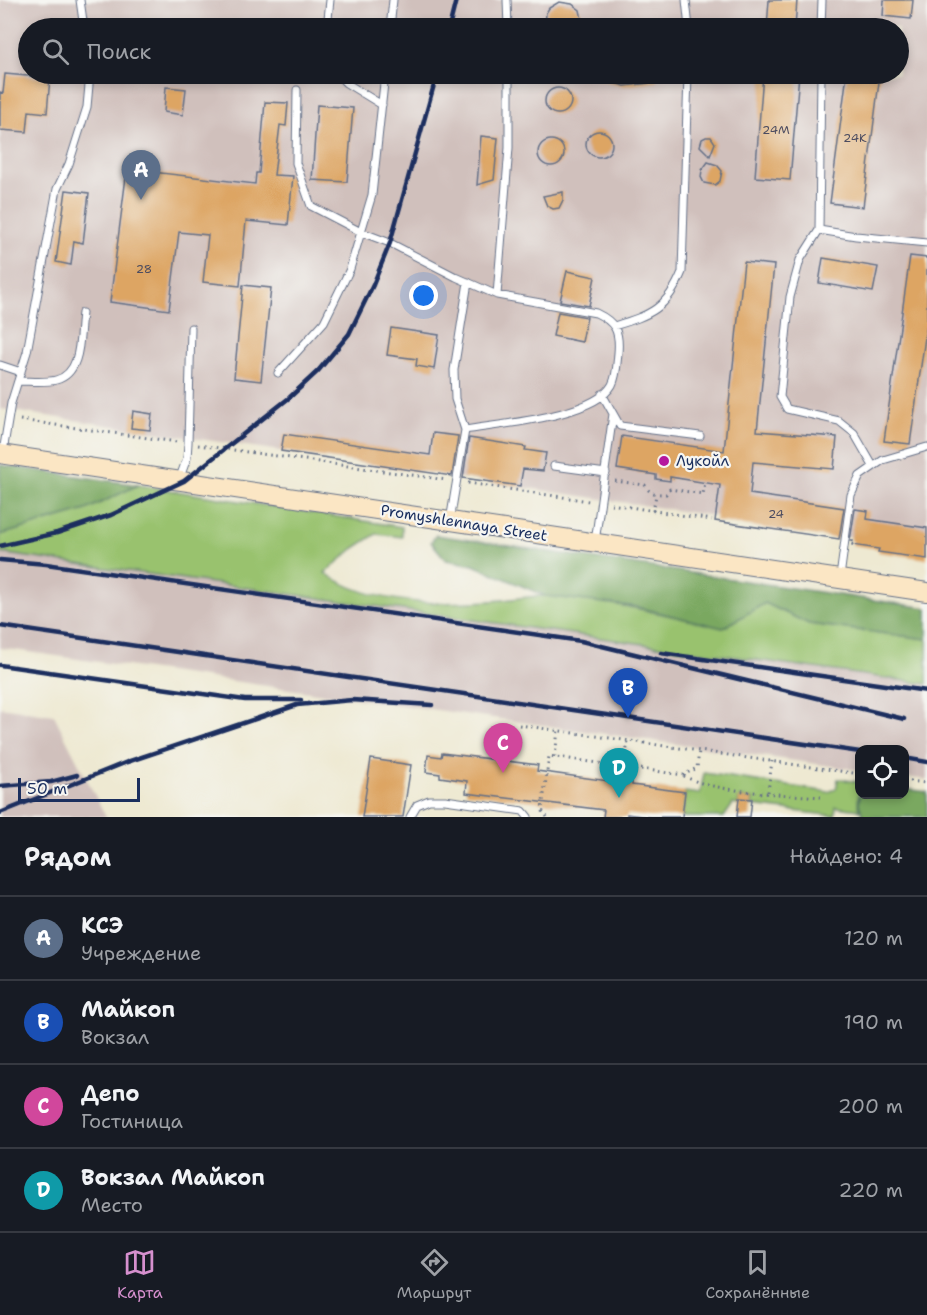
<!DOCTYPE html>
<html lang="ru">
<head>
<meta charset="utf-8">
<style>
  :root { --surface:#171b24; --page:#20242c; --text:#f1f3f6; --muted:#9ea1a6; --line:#363941; --accent:#d690ce }
  body { margin:0; font-family:"Shantell Sans",sans-serif; background:var(--page); color:var(--text) }
  .controls { position:absolute; right:18px; bottom:18px; display:grid; overflow:hidden; border-radius:12px; box-shadow:0 3px 9px #0003 }
  .controls button { width:54px; height:54px; display:grid; place-items:center; padding:0; border:0; border-bottom:2px solid var(--line); background:var(--surface); color:var(--text); font:30px sans-serif }
  .scale { position:absolute; left:18px; bottom:15px; width:122px; box-sizing:border-box; padding-left:6px; border:3px solid #1b2f5e; border-top:0; font-size:16px; line-height:21px; white-space:nowrap; color:#1b2f5e; -webkit-text-stroke:4px #f6f6f2; paint-order:stroke }
  .you { position:absolute; left:424px; top:296px; width:21px; height:21px; margin:-15px; border:4px solid #fff; border-radius:50%; background:#1a73e8; box-shadow:0 0 0 9px #1a73e833 }
  .badge { display:grid; place-items:center; width:39px; height:39px; border-radius:50%; background:var(--accent); color:#fff; font-size:20px; font-weight:700 }
  .pin { position:absolute; translate:-50% -50px; filter:drop-shadow(0 2px 3px #0008) }
  .pin::after { content:''; position:absolute; top:32px; width:21px; height:18px; background:inherit; clip-path:polygon(0 0,100% 0,50% 100%) }
  .list { margin:0; padding:0; list-style:none }
  h2 { display:flex; justify-content:space-between; align-items:center; height:78px; margin:0; padding:0 24px; font-size:26px }
  h2 small { font-size:20px; font-weight:400; color:var(--muted) }
  .list li { display:grid; grid-template-columns:39px 1fr auto; gap:18px; align-items:center; box-sizing:border-box; height:84px; padding:0 24px; border-top:2px solid var(--line) }
  .list b { display:block; font-size:22px; white-space:nowrap }
  .list p { margin:0; font-size:20px; white-space:nowrap; color:var(--muted) }
  .list em { font-size:20px; font-style:normal; color:var(--muted) }
  .icon { flex:none; width:33px; height:33px; fill:none; stroke:currentColor; stroke-width:2; stroke-linecap:round; stroke-linejoin:round }
  .map { position:relative; flex:none; width:927px; height:817px; overflow:hidden }
  .search { position:absolute; background:var(--surface); box-shadow:0 3px 9px #0003; left:18px; right:18px; top:18px; height:66px; display:flex; align-items:center; gap:15px; box-sizing:border-box; padding:0 21px; border-radius:33px; color:var(--muted); font-size:22px }
  .sheet { height:414px; background:var(--surface) }
  nav { display:flex; justify-content:space-around; align-items:center; box-sizing:border-box; height:84px; border-top:2px solid var(--line); background:var(--surface); font-size:16px; color:var(--muted) }
  nav a { display:grid; justify-items:center; gap:3px }
  nav .on { color:var(--accent) }
  .map>svg:first-child { display:block }
  .industrial { fill:#d0c0bc; fill-rule:evenodd }
  .green { fill:#99c26e; stroke:#5a7866; stroke-width:1.5 }
  .forest { fill:#7aa861; stroke:#4a6c60; stroke-width:1.5 }
  .building { fill:#dda564 }
  .lines { fill:none; stroke-linecap:round; stroke-linejoin:round }
  .service-casing { stroke:#657087; stroke-width:9 }
  .secondary-casing { stroke:#657087; stroke-width:20 }
  .path { stroke:#657087; stroke-width:3; stroke-dasharray:1.5 4.5; stroke-linecap:butt }
  .service { stroke:#fff; stroke-width:7 }
  .secondary { stroke:#fbe6c4; stroke-width:18 }
  .rail { stroke:#1b2f5e; stroke-width:4.5 }
  .poi-dot { fill:#b5179e; stroke:#f6f6f2; stroke-width:2 }
  .labels { text-anchor:middle; stroke-width:4.5; stroke-linejoin:round; paint-order:stroke }
  .number-label { font-size:12px; fill:#4c4c60 }
  .poi-label { font-size:15px; fill:#1b2f5e; stroke:#f6f6f2; text-anchor:start }
  .street-label { font-size:15px; fill:#1b2f5e; stroke:#f6f6f2 }
</style>
</head>
<body>
<div class="map">
<svg width="927" height="817" viewBox="0 0 927 817">
  <rect width="100%" height="100%" fill="#f6f6f2"/>
  <filter id="ink" filterUnits="userSpaceOnUse"><feTurbulence type="fractalNoise" baseFrequency=".0167" numOctaves="2"/><feDisplacementMap in="SourceGraphic" scale="12" xChannelSelector="R" yChannelSelector="G"/><feConvolveMatrix kernelMatrix="1 2 1 2 8 2 1 2 1" color-interpolation-filters="sRGB"/></filter>
  <filter id="wash" filterUnits="userSpaceOnUse"><feTurbulence type="fractalNoise" baseFrequency=".008" numOctaves="4" result="noise"/><feDisplacementMap in="SourceGraphic" scale="24" xChannelSelector="R" yChannelSelector="G"/><feGaussianBlur stdDeviation="1.35" result="paint"/><feColorMatrix in="noise" values="0 0 0 0 0 0 0 0 0 0 0 0 0 0 0 0 0 1.4 0 .05"/><feComposite in="paint" operator="in"/></filter>
  <g filter="url(#wash)">
    <rect width="100%" height="100%" fill="#eee9d2"/>
    <!-- industrial -->
    <path class="industrial" d="M0 0H927V548L0 409ZM28 28H898V74H28Z
      M0 553 927 684V780L905 777 904 750H860L859 770 0 648Z
      M0 707 54 715 106 817H0Z"/>
    <!-- green -->
    <path class="green" d="M138 485 402 527V537L376 534 353 549 325 573C375 607 443 605 502 600 517 599 532 595 547 596 607 600 665 614 723 628L765 603 809 624 927 639V684L0 553V535L86 510Z
      M704 773 828 792 836 789 838 779 859 782 858 804 860 810 836 807 835 816 752 806 753 799 739 798 738 805 733 804 724 817H682L685 792 700 794Z"/>
    <!-- forest -->
    <path class="forest" d="M0 465 138 485 86 510 0 535Z
      M436 535 927 608V639L809 624 765 603 723 628 636 607 545 596 473 565 446 560 431 542Z
      M905 789 927 792V817H863L859 804 860 795 904 794Z"/>
    <g id="blocks">
      <!-- building -->
      <path class="building" d="M769 0H797L795 28H767Z
        M884 0H913L911 19 883 16Z
        M559 2 572 4 580 10 582 19V28H545L546 13 549 8Z
        M5 74 50 78 47 113 29 111 27 132 0 130V92L3 93Z
        M594 74H657V82L625 86 594 78Z
        M763 74H799L790 180 755 177Z
        M847 74H880L863 207 830 203Z
        M166 87 186 89 183 115 164 112Z
        M545 101a13 13 0 1 1 26 0a13 13 0 1 1-26 0Z
        M265 102 288 103 286 126 280 125 274 175 293 176 288 225 246 221 240 286 203 282 208 235 179 232 169 310 110 302 127 169 255 184 256 173H259Z
        M317 105 353 108 347 182 312 180Z
        M586 144a13 13 0 1 1 26 0a13 13 0 1 1-26 0Z
        M481 136 498 138 494 180 477 185Z
        M706 137H711L715 143 710 156 700 146 702 139Z
        M538 153a13 13 0 1 1 26 0a13 13 0 1 1-26 0Z
        M708 162 717 165 722 171 720 181 715 185 704 183 701 177 702 170Z
        M66 190 89 193 83 243 74 241 71 265 56 262Z
        M563 192V200L559 208 553 209 547 206 543 196Z
        M910 256 927 258V323L910 444 884 441Z
        M823 258 878 267 873 292 819 283Z
        M744 262 774 265 757 431 837 437 834 469 753 462 750 494 844 508 839 539 715 521 720 485 670 477V481L656 479V475L617 469 622 436 724 451Z
        M567 271 595 277 589 306 560 301Z
        M243 285 271 288 261 381 234 378Z
        M558 312 587 317 582 342 553 336Z
        M391 328 439 335 434 369 416 366 417 359 387 355Z
        M133 411 152 414 150 430 131 428Z
        M433 433 458 436 452 476 281 451 284 434 430 455Z
        M469 438 526 447 525 450 546 453 543 471 523 469 520 486 463 478Z
        M855 509 868 511 867 519 927 528V559L878 552 879 549 852 545 853 541H850Z
        M442 753 538 765 537 771 608 781V778L632 782V785L685 792 682 817H650L627 814V817H603L604 810 466 793 467 781 440 777V774L426 772 428 755 441 757Z
        M371 759 411 765 403 817H362Z
        M739 798 752 799 750 817H737Z"/>
    </g>
  </g>
  <g filter="url(#ink)">
    <use href="#blocks" fill-opacity="0" stroke="#657087" stroke-width="1.5"/>
    <g class="lines">
      <defs>
        <path id="service" d="M80 0 84 28
          M507 0 508 28
          M686 0 689 28
          M327 28 330 0
          M390 28 393 0
          M821 28 822 0
          M337 74 346 83 382 105
          M821 74 819 230 800 260 790 297 780 397 787 409 839 421 854 433 873 466
          M297 90 296 163 311 206 361 232 390 243 456 277 497 295 596 313C615 322 620 331 618 353 617 362 617 376 612 385 594 417 500 424 465 430
          M819 230 856 236 927 243
          M497 295 509 148V74
          M614 326C650 315 667 309 682 272L688 74
          M0 365 21 372
          M278 373 324 322 350 269 372 195 385 74
          M18 381C30 381 45 383 56 380 83 373 79 335 82 313
          M602 394 620 426 700 436
          M3 452 11 403 27 352 57 189 69 164 87 107 90 74
          M554 466 606 473
          M179 480 187 458 188 443 191 328
          M450 521 465 430 455 399 454 370 468 282
          M595 542 613 414
          M840 577 851 495 860 476 883 460 927 447
          M410 817 417 805 429 800H445L523 811 528 817"/>
        <path id="secondary" d="M0 454 927 592"/>
      </defs>
      <!-- service casing -->
      <use href="#service" class="service-casing"/>
      <!-- secondary casing -->
      <use href="#secondary" class="secondary-casing"/>
      <!-- path -->
      <path class="path" d="M20 420 177 442
        M198 445 447 480
        M615 481 645 485C649 494 656 494 666 494L670 489 703 494 705 482
        M468 483 589 501
        M611 504 712 520
        M653 511 656 495
        M519 725 860 774
        M555 757 558 730
        M624 767 628 741
        M684 776C714 793 785 794 821 797
        M620 780 622 767
        M904 780 925 783
        M768 792 772 761
        M547 817 542 810 549 756 683 775 697 768 699 751"/>
      <!-- service -->
      <use href="#service" class="service"/>
      <!-- secondary -->
      <use href="#secondary" class="secondary"/>
      <!-- rail -->
      <path class="rail" d="M449 28 456 0
        M0 546 57 533 111 515 184 481 289 398 318 371 349 334 373 285 390 243 437 74
        M0 560 46 564 581 641 904 719
        M0 626 860 752
        M661 653 927 691
        M0 665 245 700H301
        M904 758 927 762
        M0 786 51 782 77 775
        M0 813 127 762 297 705 352 700 432 705"/>
    </g>
  </g>
  <!-- markers -->
  <circle class="poi-dot" cx="664" cy="461" r="6"/>
  <g class="labels">
    <!-- number labels -->
    <g class="number-label">
      <text x="776" y="134">24М</text>
      <text x="855" y="142">24К</text>
      <text x="144" y="273">28</text>
      <text x="776" y="518">24</text>
    </g>
    <!-- poi labels -->
    <g class="poi-label">
      <text x="676" y="466">Лукойл</text>
    </g>
    <!-- street labels -->
    <g class="street-label">
      <text transform="translate(464 523) rotate(9)" y="5">Promyshlennaya Street</text>
    </g>
  </g>
</svg>
<div class="controls">
<button><svg class="icon" aria-label="locate" viewBox="0 0 24 24"><circle cx="12" cy="12" r="6"/><path d="M12 2v4M12 18v4M2 12h4M18 12h4"/></svg></button>
</div>
<div class="scale">50 m</div>
<div class="you"></div>
<div class="pin badge" style="left:141px;top:200px;background:#5c6f8a">A</div>
<div class="pin badge" style="left:628px;top:718px;background:#1a4fb4">B</div>
<div class="pin badge" style="left:503px;top:773px;background:#d1479c">C</div>
<div class="pin badge" style="left:619px;top:798px;background:#0f9aa8">D</div>
<div class="search"><svg class="icon" aria-label="search" viewBox="0 0 24 24"><circle cx="10" cy="10" r="6"/><path d="M15 15l6 6"/></svg>Поиск</div>
</div>
<section class="sheet">
<h2>Рядом<small>Найдено: 4</small></h2>
<ul class="list">
<li><span class="badge" style="background:#5c6f8a">A</span><div><b>КСЭ</b><p>Учреждение</p></div><em>120 m</em></li>
<li><span class="badge" style="background:#1a4fb4">B</span><div><b>Майкоп</b><p>Вокзал</p></div><em>190 m</em></li>
<li><span class="badge" style="background:#d1479c">C</span><div><b>Депо</b><p>Гостиница</p></div><em>200 m</em></li>
<li><span class="badge" style="background:#0f9aa8">D</span><div><b>Вокзал Майкоп</b><p>Место</p></div><em>220 m</em></li>
</ul>
</section>
<nav>
<a class="on"><svg class="icon" aria-label="map" viewBox="0 0 24 24"><path d="M3 6l6-2 6 2 6-2v14l-6 2-6-2-6 2zM9 4v14M15 6v14"/></svg>Карта</a>
<a><svg class="icon" aria-label="directions" viewBox="0 0 24 24"><path d="M12 3l9 9-9 9-9-9zM9 14v-3h6M13 9l2 2-2 2"/></svg>Маршрут</a>
<a><svg class="icon" aria-label="saved" viewBox="0 0 24 24"><path d="M7 4h10v16l-5-4-5 4z"/></svg>Сохранённые</a>
</nav>
</body>
</html>
